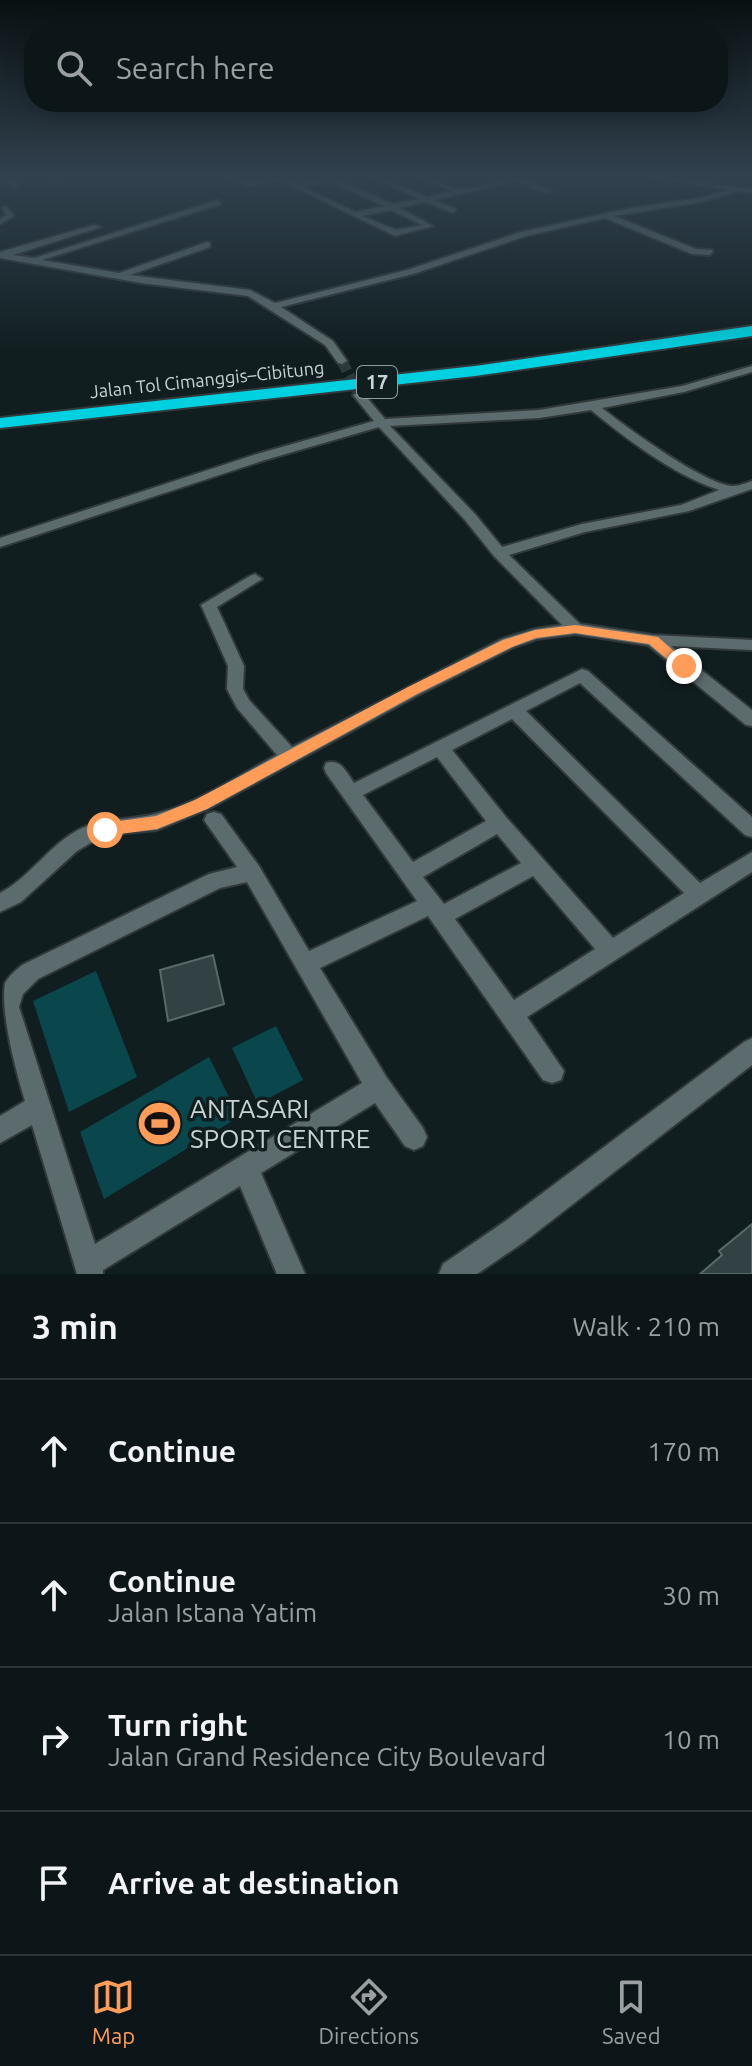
<!DOCTYPE html>
<html lang="en">
<head>
<meta charset="utf-8">
<style>
  :root { --surface:#0c1618; --page:#151f21; --text:#f1f3f6; --muted:#9a9fa2; --line:#2c3537; --accent:#fe9c58 }
  body { margin:0; font-family:Ubuntu,sans-serif; background:var(--page); color:var(--text) }
  .stop { position:absolute; width:24px; height:24px; margin:-18px; border:6px solid #fe9c58; border-radius:50%; background:#fff }
  .stop.end { background:#fe9c58; border-color:#fff; box-shadow:0 2px 8px #0008 }
  .list { margin:0; padding:0; list-style:none }
  h2 { display:flex; justify-content:space-between; align-items:center; height:104px; margin:0; padding:0 32px; font-size:34px }
  h2 small { font-size:26px; font-weight:400; color:var(--muted) }
  .list li { display:grid; grid-template-columns:52px 1fr auto; gap:24px; align-items:center; box-sizing:border-box; height:144px; padding:0 32px; border-top:2px solid var(--line) }
  .list b { display:block; font-size:30px; white-space:nowrap }
  .list p { margin:0; font-size:26px; white-space:nowrap; color:var(--muted) }
  .list em { font-size:26px; font-style:normal; color:var(--muted) }
  .icon { flex:none; width:44px; height:44px; fill:none; stroke:currentColor; stroke-width:2; stroke-linecap:round; stroke-linejoin:round }
  .map { position:relative; flex:none; width:752px; height:1274px; overflow:hidden }
  .search { position:absolute; background:var(--surface); box-shadow:0 4px 20px #0003; left:24px; right:24px; top:24px; height:88px; display:flex; align-items:center; gap:20px; box-sizing:border-box; padding:0 28px; border-radius:32px; color:var(--muted); font-size:30px }
  .sheet { height:680px; background:var(--surface) }
  nav { display:flex; justify-content:space-around; align-items:center; box-sizing:border-box; height:112px; border-top:2px solid var(--line); background:var(--surface); font-size:22px; color:var(--muted) }
  nav a { display:grid; justify-items:center; gap:4px }
  nav .on { color:var(--accent) }
  .map>svg:first-child { display:block }
  .green { fill:#09474c }
  .building { fill:#324143; stroke:#58696a; stroke-width:2 }
  .lines { fill:none; stroke-linecap:round; stroke-linejoin:round }
  .street-tunnel { stroke:#2c393b; stroke-width:11; stroke-dasharray:11 5; stroke-linecap:butt }
  .street-casing { stroke:#31393b; stroke-width:4 }
  .highway-casing { stroke:#31393b; stroke-width:4 }
  .street { fill:#5c6c6e; fill-rule:evenodd }
  .highway { fill:#00d1e0; fill-rule:evenodd }
  .route { fill:#fe9c58 }
  .labels { text-anchor:middle; stroke-width:7; stroke-linejoin:round; paint-order:stroke }
  .far-street-label { font-size:18px; fill:#cbd4d5; stroke:#101e20 }
  .shield { fill:#101e20; stroke:#939d9f; stroke-width:2 }
  .shield-label { font-size:20px; font-weight:bold; fill:#cbd4d5 }
  .near-poi-label { font-size:26px; fill:#cbd4d5; stroke:#101e20; text-anchor:start }
</style>
</head>
<body>
<div class="map">
<svg width="752" height="1274" viewBox="0 0 752 1274">
  <rect width="100%" height="100%" fill="#101e20"/>
  <!-- green -->
  <path class="green" d="M96 971 137 1077 69 1112 33 1001Z
    M276 1026 303 1080 258 1104 232 1048Z
    M209 1057 239 1117 104 1199 80 1132Z"/>
  <!-- building -->
  <path class="building" d="M213 955 224 1004 168 1021 160 970Z
    M752 1224V1274H700L722 1255 719 1251Z"/>
  <g class="lines">
    <!-- street-tunnel -->
    <path class="street-tunnel" d="M342 361 359 395"/>
    <defs>
      <path id="street" d="M0 176H8L20 185 13 187Z
        M49 176H57L62 180 55 182Z
        M224 176C234 176 241 181 249 181 274 183 270 170 297 184L323 178 321 176H339L337 179 393 204 419 199 370 176H380L427 197 452 191 417 176C433 176 446 188 461 189 478 190 508 176 531 176L524 179 552 191 545 193 516 181 434 200 456 209 453 213 425 202 399 208 433 226 395 236 280 180 247 186ZM329 181 384 206 355 212 303 187ZM391 210 422 225 396 230 362 216Z
        M644 176H662L752 189V193L739 191 701 202 614 216 696 249 712 250 713 252 709 255 692 254 605 218 526 236 413 274 281 307 333 341 347 361 342 364 338 363 325 345 248 296 141 283 0 258V252L94 225 101 227 13 255 34 258 218 200 221 204 42 260 119 273 207 242 210 243V247L130 275 250 290 275 303 407 270 521 232 631 208 700 198 728 190Z
        M6 206 14 216 0 224V219L6 215 2 208Z
        M752 366V372L684 392 602 408C626 427 705 485 733 486 739 486 746 483 752 481V489L689 511 585 532 509 555 580 624 653 635 752 640V650L671 646 752 710V726L746 725 648 645 575 634 537 639 514 647 418 695 208 809 157 830 125 833 94 841 77 851 21 902 0 912V893C31 877 50 843 82 828 105 818 131 820 155 814 195 805 241 774 277 755L237 708 227 689 228 666 201 605 250 576 255 574 262 579 217 607 244 666 243 689 249 700 292 747 502 639 535 629 562 625 494 556 465 520 379 427 265 460 0 547V538L257 454 374 421 353 395 359 392 363 393 385 419 539 410 682 386ZM591 410C628 440 672 474 719 490L681 505 582 524 502 547 475 514 390 426 539 418Z
        M582 669 588 671 752 817V837L745 835 580 683 526 711 700 883 752 852V872L527 1017 564 1071 561 1080 552 1083 543 1080 428 916 320 968 387 1078 423 1128 427 1137 423 1146 414 1150 405 1146 375 1103 261 1173 305 1274H277L240 1186 103 1270V1274H77L32 1125 0 1143V1116L25 1101C16 1071 0 1012 5 983 9 976 16 970 22 965L209 874 237 867 204 820 207 814 214 812 221 814 259 866 309 951 417 901 326 773 324 768 326 763C341 758 346 772 354 783ZM512 719 684 893 613 938 506 817 452 750ZM437 757 486 821 413 862 363 795ZM497 834 521 863 444 904 423 877ZM533 876 595 949 514 1000 455 919ZM247 882 362 1083 95 1244 19 1007 23 994 38 979 220 888Z
        M752 1038V1065L524 1242 477 1274H439L443 1264 504 1222 744 1042Z"/>
      <path id="highway" d="M752 326V336L475 376 0 428V418L475 366Z"/>
    </defs>
    <!-- street casing -->
    <use href="#street" class="street-casing"/>
    <!-- highway casing -->
    <use href="#highway" class="highway-casing"/>
    <!-- street -->
    <use href="#street" class="street"/>
    <!-- highway -->
    <use href="#highway" class="highway"/>
  </g>
  <!-- sky -->
  <linearGradient id="sky" x2="0" y2="1"><stop stop-color="#091012"/><stop offset="0.5" stop-color="#31414e"/><stop offset="1" stop-color="#31414e" stop-opacity="0"/></linearGradient>
  <rect width="752" height="354" fill="url(#sky)"/>
  <!-- route -->
  <path class="route" d="M575 625 658 637 691 666 689 669H679L649 644 575 633 536 638 512 647 417 694 207 809 157 829 105 836 97 830 105 823 156 816 195 800 408 687 503 640 535 630Z"/>
  <!-- icons -->
  <defs>
    <symbol id="stadium-disc" viewBox="-11 -11 22 22"><circle r="9.5" fill="#fe9c58" stroke="#101e20"/><path d="M0-5a6.5 5 0 1 0 0 10a6.5 5 0 1 0 0-10ZM-3.5-1.8h7v3.6h-7Z" fill="#111"/></symbol>
  </defs>
  <g fill-rule="evenodd">
    <use href="#stadium-disc" x="134" y="1098" width="51" height="51"/>
  </g>
  <g class="labels">
    <!-- far-street labels -->
    <g class="far-street-label">
      <text transform="translate(207 380) rotate(-6)" y="6">Jalan Tol Cimanggis–Cibitung</text>
    </g>
    <!-- shield labels -->
    <rect class="shield" x="357" y="366" width="40" height="32" rx="6"/>
    <g class="shield-label">
      <text x="377" y="389">17</text>
    </g>
    <!-- near-poi labels -->
    <g class="near-poi-label">
      <text x="190" y="1118">ANTASARI<tspan x="190" dy="30">SPORT CENTRE</tspan></text>
    </g>
  </g>
</svg>
<div class="stop" style="left:105px;top:830px"></div>
<div class="stop end" style="left:684px;top:666px"></div>
<div class="search"><svg class="icon" aria-label="search" viewBox="0 0 24 24"><circle cx="10" cy="10" r="6"/><path d="M15 15l6 6"/></svg>Search here</div>
</div>
<section class="sheet">
<h2>3 min<small>Walk · 210 m</small></h2>
<ul class="list">
<li><svg class="icon" aria-label="ahead" viewBox="0 0 24 24"><path d="M12 20V5M6 11l6-6 6 6"/></svg><div><b>Continue</b></div><em>170 m</em></li>
<li><svg class="icon" aria-label="ahead" viewBox="0 0 24 24"><path d="M12 20V5M6 11l6-6 6 6"/></svg><div><b>Continue</b><p>Jalan Istana Yatim</p></div><em>30 m</em></li>
<li><svg class="icon" aria-label="right" viewBox="0 0 24 24"><path d="M7 20v-9h11M14 6l5 5-5 5"/></svg><div><b>Turn right</b><p>Jalan Grand Residence City Boulevard</p></div><em>10 m</em></li>
<li><svg class="icon" aria-label="arrive" viewBox="0 0 24 24"><path d="M6 21V4h12l-3 4 3 4H6"/></svg><div><b>Arrive at destination</b></div></li>
</ul>
</section>
<nav>
<a class="on"><svg class="icon" aria-label="map" viewBox="0 0 24 24"><path d="M3 6l6-2 6 2 6-2v14l-6 2-6-2-6 2zM9 4v14M15 6v14"/></svg>Map</a>
<a><svg class="icon" aria-label="directions" viewBox="0 0 24 24"><path d="M12 3l9 9-9 9-9-9zM9 14v-3h6M13 9l2 2-2 2"/></svg>Directions</a>
<a><svg class="icon" aria-label="saved" viewBox="0 0 24 24"><path d="M7 4h10v16l-5-4-5 4z"/></svg>Saved</a>
</nav>
</body>
</html>
